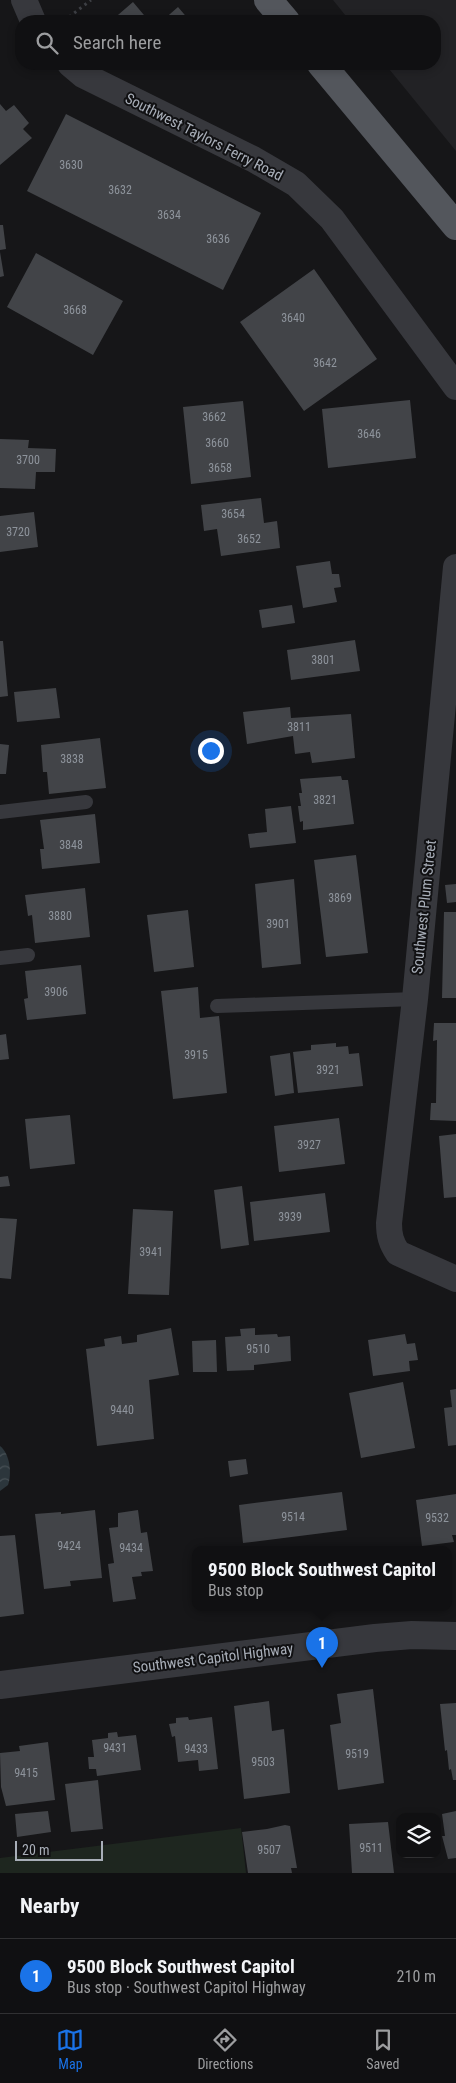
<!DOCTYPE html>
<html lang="en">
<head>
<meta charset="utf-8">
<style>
  :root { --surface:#101012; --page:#19191b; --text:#f1f3f6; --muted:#9c9d9f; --line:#303032; --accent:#1a73e8 }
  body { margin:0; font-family:"Roboto Condensed",sans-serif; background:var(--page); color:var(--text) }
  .controls { position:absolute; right:15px; bottom:15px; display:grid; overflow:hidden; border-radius:10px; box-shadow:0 2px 8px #0003 }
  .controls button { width:45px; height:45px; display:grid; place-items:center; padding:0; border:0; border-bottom:1px solid var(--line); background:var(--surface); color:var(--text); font:25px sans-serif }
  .scale { position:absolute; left:15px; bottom:12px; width:88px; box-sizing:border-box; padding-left:5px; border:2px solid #a8aeb8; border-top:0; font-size:14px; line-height:18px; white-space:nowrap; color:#a8aeb8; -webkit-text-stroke:4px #111113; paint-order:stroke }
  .you { position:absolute; left:210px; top:750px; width:18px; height:18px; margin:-12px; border:4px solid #fff; border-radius:50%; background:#1a73e8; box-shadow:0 0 0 8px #1a73e833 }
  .badge { display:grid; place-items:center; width:32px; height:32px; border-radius:50%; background:var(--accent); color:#fff; font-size:16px; font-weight:700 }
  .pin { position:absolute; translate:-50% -41px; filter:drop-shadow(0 1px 2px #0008) }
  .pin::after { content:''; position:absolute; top:26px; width:18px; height:15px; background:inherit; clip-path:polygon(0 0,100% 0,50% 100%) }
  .popup { position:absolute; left:192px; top:1546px; width:260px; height:65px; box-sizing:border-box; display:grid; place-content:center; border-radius:10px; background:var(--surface); filter:drop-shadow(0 1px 4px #0005); font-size:16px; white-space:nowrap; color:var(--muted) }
  .popup b { font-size:19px; color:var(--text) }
  .popup::after { content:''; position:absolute; left:50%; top:100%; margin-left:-10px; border:10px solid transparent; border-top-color:var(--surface) }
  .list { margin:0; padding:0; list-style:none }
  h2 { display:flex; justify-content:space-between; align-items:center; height:65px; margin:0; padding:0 20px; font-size:21px }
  h2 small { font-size:16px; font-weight:400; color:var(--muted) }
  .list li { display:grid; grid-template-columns:32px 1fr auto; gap:15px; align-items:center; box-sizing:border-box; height:75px; padding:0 20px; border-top:1px solid var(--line) }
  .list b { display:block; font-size:19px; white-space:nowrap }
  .list p { margin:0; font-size:16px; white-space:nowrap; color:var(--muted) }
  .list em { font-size:16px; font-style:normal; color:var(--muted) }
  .icon { flex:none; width:28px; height:28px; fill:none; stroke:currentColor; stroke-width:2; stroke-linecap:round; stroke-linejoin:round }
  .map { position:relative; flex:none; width:456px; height:1873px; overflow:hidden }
  .search { position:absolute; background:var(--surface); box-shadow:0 2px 8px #0003; left:15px; right:15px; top:15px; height:55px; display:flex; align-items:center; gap:12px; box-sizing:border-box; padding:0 18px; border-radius:20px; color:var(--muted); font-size:19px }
  .sheet { height:140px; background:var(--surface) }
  nav { display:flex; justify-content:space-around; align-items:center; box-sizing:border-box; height:70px; border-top:1px solid var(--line); background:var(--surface); font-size:14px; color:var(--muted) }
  nav a { display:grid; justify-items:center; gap:2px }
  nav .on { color:var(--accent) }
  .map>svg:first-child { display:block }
  .built { fill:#222225 }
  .green { fill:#1e261f }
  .water { fill:url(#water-waves) }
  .building { fill:#424448 }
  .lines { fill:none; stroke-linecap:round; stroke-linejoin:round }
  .path { stroke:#3d3f44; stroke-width:3; stroke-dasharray:2.5 4; stroke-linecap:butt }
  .service { stroke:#37383d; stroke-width:14 }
  .minor { stroke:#37383d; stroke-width:26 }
  .tertiary { stroke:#37383d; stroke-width:28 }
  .primary { stroke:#53565c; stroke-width:28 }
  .labels { text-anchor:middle; stroke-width:4; stroke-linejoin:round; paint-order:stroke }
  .number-label { font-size:12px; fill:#8e949c }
  .street-label { font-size:15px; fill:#a8aeb8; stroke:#111113 }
</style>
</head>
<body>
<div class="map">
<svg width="456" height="1873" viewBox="0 0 456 1873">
  <defs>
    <pattern id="water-waves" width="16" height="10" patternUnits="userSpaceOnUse" patternTransform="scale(1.25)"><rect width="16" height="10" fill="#2c363c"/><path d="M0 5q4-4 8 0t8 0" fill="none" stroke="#485156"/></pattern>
  </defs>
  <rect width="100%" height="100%" fill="#161618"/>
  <!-- built -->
  <path class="built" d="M333 0H456V151L385 64H435V21H350Z"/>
  <!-- green -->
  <path class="green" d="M241 1828 246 1873H0V1858Z"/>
  <!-- water -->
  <path class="water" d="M0 1446C10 1454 12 1473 8 1485L0 1491Z"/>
  <!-- building -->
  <path class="building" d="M133 2 149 21H111Z
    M178 7 190 21H162Z
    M0 104 6 111 14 105 29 123 23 129 32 138 0 165Z
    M66 114 261 213 223 290 27 191Z
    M0 225H3L6 249 0 250Z
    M0 252 4 276 0 277Z
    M36 253 123 301 93 355 7 307Z
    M314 269 377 359 304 411 240 322Z
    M410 400 416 458 328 468 322 409Z
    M243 401 251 477 191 484 183 407Z
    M0 439 29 440 28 448 56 449 55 472H36L35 489 0 488Z
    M261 498 264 523 277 521 280 548 221 556 217 529 204 531 201 505Z
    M34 512 38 547 0 552V516Z
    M330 561 332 574H339L341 587 334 588 337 602 303 608 296 566Z
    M292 605 295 623 262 628 259 610Z
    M355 640 360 671 291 680 287 650Z
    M0 641H3L8 696 0 697Z
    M56 688 60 718 17 722 14 692Z
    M290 707 291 718 351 714 355 758 312 763 310 752 295 754 293 736 247 744 243 712Z
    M100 738 106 788 49 794 47 772H43L41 745Z
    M0 744 9 745 6 774H0Z
    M341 776 342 780H348L354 824 303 830V821L300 822 298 806H301L299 793H302L300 779Z
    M291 806 296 843 250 848 248 834 267 832 265 809Z
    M95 814 100 863 42 869 40 849H44L40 820Z
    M356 855 368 953 326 957 314 860Z
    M294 879 301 964 262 968 255 884Z
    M456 884V902L447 903 445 885Z
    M85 888 90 937 35 943 32 915 28 916 25 895Z
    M188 910 194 967 154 972 147 915Z
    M444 912H456V998H442Z
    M81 965 86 1014 27 1020 24 999 28 998 25 971Z
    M198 987 200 1018 219 1016 227 1093 173 1099 161 991Z
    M434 1023H456V1121L430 1120 431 1103H436L437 1040 433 1041Z
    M6 1034 9 1059 0 1060V1035Z
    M336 1043V1047L348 1046 349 1054 359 1053 363 1086 298 1093 293 1052 311 1050V1045Z
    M290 1053 294 1093 275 1096 270 1056Z
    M70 1115 75 1164 30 1169 25 1119Z
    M339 1118 345 1164 279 1172 274 1126Z
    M456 1134V1197L444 1198 439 1136Z
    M8 1176 10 1186 0 1187V1177Z
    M242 1186 249 1245 221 1249 214 1190Z
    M325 1193 330 1232 254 1241 250 1202Z
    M133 1209 173 1211 169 1295 128 1294Z
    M0 1218 17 1219 11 1279 0 1278Z
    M171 1328 179 1375 149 1380 154 1439 97 1446 86 1349 105 1346 104 1339 121 1336 122 1344 137 1342V1335Z
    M255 1328V1335L277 1334 278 1337 290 1336 291 1361 254 1365V1370L227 1371 225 1337 241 1336 240 1329Z
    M405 1334 407 1344 415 1343 418 1360 409 1361 410 1371 373 1376 368 1340Z
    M216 1340 217 1372H193L192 1341Z
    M403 1382 415 1448 361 1458 349 1393Z
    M456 1389V1445L448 1446 444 1408 452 1407 450 1390Z
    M246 1459 248 1474 230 1477 228 1461Z
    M342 1492 347 1530 243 1543 239 1505Z
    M456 1494V1535H452L454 1542 422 1546 416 1500Z
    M95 1510 102 1578 70 1581 71 1586 44 1589 35 1514 61 1512V1514Z
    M138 1510 141 1533 147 1532 153 1571 141 1572 142 1576 132 1577 136 1599 113 1602 108 1564 114 1563 109 1528 118 1527V1513Z
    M15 1535 24 1614 0 1617V1536Z
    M373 1689 384 1783 338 1790 330 1725 341 1723 337 1694Z
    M269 1701 272 1731 284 1729 290 1793 244 1799 234 1706Z
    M456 1703V1780H453L451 1769 449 1770 447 1750 445 1751 440 1704Z
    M188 1717 189 1720 212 1717 218 1769 199 1771 198 1760 178 1762 175 1736 172 1737 169 1724 176 1723V1718Z
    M117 1732 118 1737 136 1735 141 1770 97 1776 96 1769H89L88 1757H94L92 1740 108 1738V1733Z
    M48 1742 55 1800 6 1806 1 1787 0 1753 20 1751 19 1746Z
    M98 1780 103 1829 71 1832 65 1784Z
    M48 1811 51 1832 17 1837 15 1814Z
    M456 1811V1858L448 1859 442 1836H445L442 1814Z
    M388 1822 394 1873H352L349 1824Z
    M285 1825 290 1826 297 1868H291L292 1873H248L242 1832 267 1829Z"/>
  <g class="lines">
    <!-- path -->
    <path class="path" d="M64 21 91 0"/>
    <!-- service -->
    <path class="service" d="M0 812 86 802
      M0 958 28 955
      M217 1006 415 999"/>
    <!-- minor -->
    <path class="minor" d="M24 0 33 21
      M70 64 83 75 253 159 296 184 332 219 456 387
      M456 567 415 999 389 1223C389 1235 391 1243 398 1253L456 1279"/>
    <!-- tertiary -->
    <path class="tertiary" d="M0 1685 375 1638 412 1635 456 1636"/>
    <!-- primary -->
    <path class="primary" d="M268 0 286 21
      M321 64 456 226"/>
  </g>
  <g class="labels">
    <!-- number labels -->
    <g class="number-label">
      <text x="71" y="169">3630</text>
      <text x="120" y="194">3632</text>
      <text x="169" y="219">3634</text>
      <text x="218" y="243">3636</text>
      <text x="75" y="314">3668</text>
      <text x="293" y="322">3640</text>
      <text x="325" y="367">3642</text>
      <text x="214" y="421">3662</text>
      <text x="369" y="438">3646</text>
      <text x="217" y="447">3660</text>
      <text x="28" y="464">3700</text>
      <text x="220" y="472">3658</text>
      <text x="233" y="518">3654</text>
      <text x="18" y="536">3720</text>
      <text x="249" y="543">3652</text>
      <text x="323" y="664">3801</text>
      <text x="299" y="731">3811</text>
      <text x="72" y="763">3838</text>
      <text x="325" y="804">3821</text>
      <text x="71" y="849">3848</text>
      <text x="340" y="902">3869</text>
      <text x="60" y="920">3880</text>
      <text x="278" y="928">3901</text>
      <text x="56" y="996">3906</text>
      <text x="196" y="1059">3915</text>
      <text x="328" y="1074">3921</text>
      <text x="309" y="1149">3927</text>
      <text x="290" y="1221">3939</text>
      <text x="151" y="1256">3941</text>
      <text x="258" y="1353">9510</text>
      <text x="122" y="1414">9440</text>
      <text x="293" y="1521">9514</text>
      <text x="437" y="1522">9532</text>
      <text x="69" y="1550">9424</text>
      <text x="131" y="1552">9434</text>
      <text x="115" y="1752">9431</text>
      <text x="196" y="1753">9433</text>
      <text x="357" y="1758">9519</text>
      <text x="263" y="1766">9503</text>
      <text x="26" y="1777">9415</text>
      <text x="371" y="1852">9511</text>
      <text x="269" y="1854">9507</text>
    </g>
    <!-- street labels -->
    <g class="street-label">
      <text transform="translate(204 137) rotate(27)" y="5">Southwest Taylors Ferry Road</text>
      <text transform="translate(424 907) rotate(-84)" y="5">Southwest Plum Street</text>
      <text transform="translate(213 1658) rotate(-7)" y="5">Southwest Capitol Highway</text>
    </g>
  </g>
</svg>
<div class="controls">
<button><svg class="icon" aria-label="layers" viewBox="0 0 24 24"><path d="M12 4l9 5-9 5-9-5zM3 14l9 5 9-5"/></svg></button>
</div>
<div class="scale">20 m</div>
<div class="you"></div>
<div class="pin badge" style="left:322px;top:1668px">1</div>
<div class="popup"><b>9500 Block Southwest Capitol</b>Bus stop</div>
<div class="search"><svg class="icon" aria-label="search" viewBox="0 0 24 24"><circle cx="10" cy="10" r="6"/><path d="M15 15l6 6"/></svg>Search here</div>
</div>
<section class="sheet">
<h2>Nearby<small></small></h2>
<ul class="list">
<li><span class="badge">1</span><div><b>9500 Block Southwest Capitol</b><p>Bus stop · Southwest Capitol Highway</p></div><em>210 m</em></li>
</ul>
</section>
<nav>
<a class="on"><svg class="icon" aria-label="map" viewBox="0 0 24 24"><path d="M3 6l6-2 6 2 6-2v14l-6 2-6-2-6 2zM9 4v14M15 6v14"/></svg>Map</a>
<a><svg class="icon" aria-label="directions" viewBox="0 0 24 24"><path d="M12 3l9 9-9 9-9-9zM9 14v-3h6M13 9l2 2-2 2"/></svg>Directions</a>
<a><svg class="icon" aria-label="saved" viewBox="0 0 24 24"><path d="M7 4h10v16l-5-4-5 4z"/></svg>Saved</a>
</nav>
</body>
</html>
